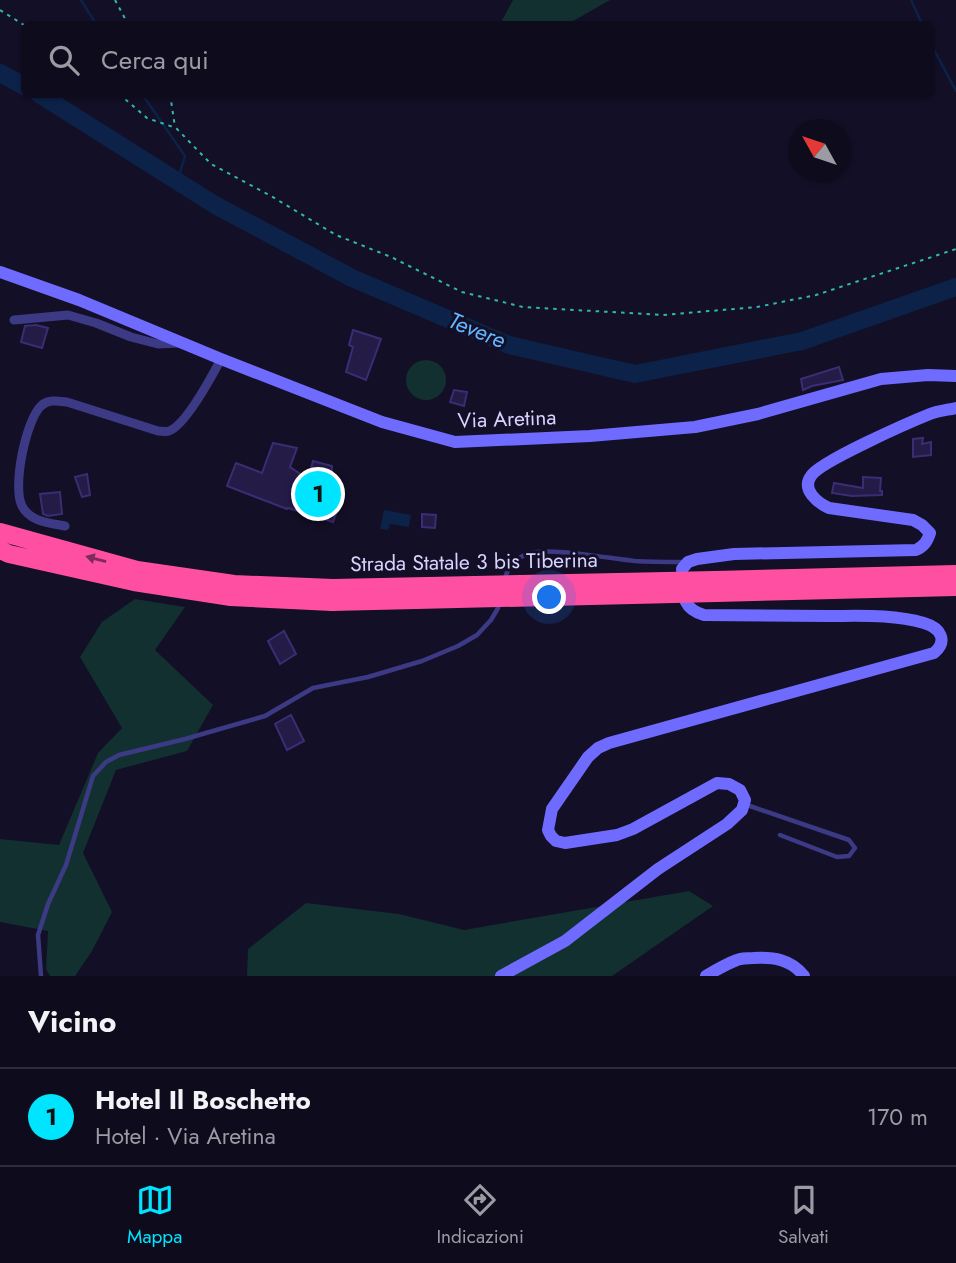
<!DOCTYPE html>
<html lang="it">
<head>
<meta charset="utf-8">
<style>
  :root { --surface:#0e0b1c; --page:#171425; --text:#f1f3f6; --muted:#9b9ba3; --line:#2e2b3b; --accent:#00e5ff }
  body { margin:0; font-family:Jost,sans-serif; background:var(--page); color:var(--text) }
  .compass { position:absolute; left:788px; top:119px; width:63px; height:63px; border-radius:50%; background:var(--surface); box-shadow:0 2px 5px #0004; rotate:310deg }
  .you { position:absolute; left:550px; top:598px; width:24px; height:24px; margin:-18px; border:5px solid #fff; border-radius:50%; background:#1a73e8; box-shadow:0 0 0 10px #1a73e833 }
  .badge { display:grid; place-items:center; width:46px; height:46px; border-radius:50%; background:var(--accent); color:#111; font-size:23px; font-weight:700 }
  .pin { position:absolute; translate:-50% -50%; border:4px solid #fff; box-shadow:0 2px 7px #0006 }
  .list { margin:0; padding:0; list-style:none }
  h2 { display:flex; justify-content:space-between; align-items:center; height:91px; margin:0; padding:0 28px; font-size:30px }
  h2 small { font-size:23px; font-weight:400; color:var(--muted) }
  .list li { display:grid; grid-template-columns:46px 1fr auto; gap:21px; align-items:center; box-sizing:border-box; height:98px; padding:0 28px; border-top:2px solid var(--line) }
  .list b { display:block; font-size:26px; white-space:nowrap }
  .list p { margin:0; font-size:23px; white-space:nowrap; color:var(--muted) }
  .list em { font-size:23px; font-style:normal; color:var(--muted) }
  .icon { flex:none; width:38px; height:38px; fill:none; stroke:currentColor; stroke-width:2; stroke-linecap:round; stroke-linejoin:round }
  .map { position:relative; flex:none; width:956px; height:976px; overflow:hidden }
  .search { position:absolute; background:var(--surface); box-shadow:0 2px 5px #0004; left:21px; right:21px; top:21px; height:77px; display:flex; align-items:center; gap:18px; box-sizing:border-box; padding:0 24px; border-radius:10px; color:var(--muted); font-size:26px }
  .sheet { height:189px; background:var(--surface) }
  nav { display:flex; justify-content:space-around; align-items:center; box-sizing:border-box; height:98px; border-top:2px solid var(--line); background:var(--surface); font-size:19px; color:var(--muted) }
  nav a { display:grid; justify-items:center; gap:4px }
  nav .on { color:var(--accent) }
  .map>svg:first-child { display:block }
  .green { fill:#12302f }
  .water { fill:#0c2248 }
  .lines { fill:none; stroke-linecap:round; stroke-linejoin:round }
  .stream { stroke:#0c2248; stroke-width:2.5 }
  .river { stroke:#0c2248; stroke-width:18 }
  .building { fill:#241b47; stroke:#3b2d73; stroke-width:2 }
  .path { stroke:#2fb8b0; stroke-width:2; stroke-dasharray:3.5 5; stroke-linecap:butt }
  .lane { stroke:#3d3a85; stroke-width:4.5 }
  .street { stroke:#3d3a85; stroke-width:9 }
  .secondary { stroke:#6f6bff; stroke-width:12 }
  .highway { stroke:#ff4fa3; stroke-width:18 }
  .highway-bridge { stroke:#ff4fa3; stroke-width:18 }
  .oneway { fill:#7d2c5e }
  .labels { text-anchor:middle; stroke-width:6; stroke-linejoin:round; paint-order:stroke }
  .street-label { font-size:21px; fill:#d9d4ff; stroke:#130f26 }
  .water-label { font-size:23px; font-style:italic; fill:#62b6ff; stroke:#130f26 }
</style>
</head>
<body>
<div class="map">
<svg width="956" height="976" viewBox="0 0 956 976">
  <rect width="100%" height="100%" fill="#130f26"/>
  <!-- green -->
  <path class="green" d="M513 0H610L568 24H500Z
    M406 380a20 20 0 1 1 40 0a20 20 0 1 1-40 0Z
    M135 599 185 607 155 650 213 705 187 751 116 770 83 853 112 912 92 951 75 976H50L46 969 48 931 0 922V839L59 845 98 753 122 728 80 657 102 622Z
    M689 891 713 906 612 976H247L248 949 306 903 399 914 464 930Z"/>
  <!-- water -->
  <path class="water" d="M384 510 411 515 409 527 390 524 388 530 380 529Z"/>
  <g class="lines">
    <!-- stream -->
    <path class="stream" d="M81 0 96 24
      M911 0 922 24
      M932 46 956 91
      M142 94 185 156 177 182"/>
    <!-- river -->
    <path class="river" d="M0 73 24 86
      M39 94 215 205 352 278 509 345 635 374 802 341 956 287"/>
  </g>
  <!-- building -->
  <path class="building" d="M36 325 48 328 42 348 21 342 25 326Z
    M353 330 381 339 366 380 346 372 353 347 349 345Z
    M839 367 843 380 812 386 803 390 801 379Z
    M454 390 467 392 464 406 450 402Z
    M923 438 922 444 931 442V455L913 457V439Z
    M273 443 297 448 290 467 308 479 313 461 332 466 330 486 344 491 333 522 288 508 287 509 227 486 236 463 262 473Z
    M87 474 90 495 82 497 75 477Z
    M863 477 881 478 880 491H882V495L852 496 832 493 834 483 863 488Z
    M60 492 62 514 48 516 43 514 40 494Z
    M422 514 436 515 435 528 422 527Z
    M284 631 296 654 280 664 268 641Z
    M291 715 304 741 287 750 275 724Z"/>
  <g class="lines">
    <!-- path -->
    <path class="path" d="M115 0 128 24
      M0 10 24 25
      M119 94 147 118 176 128 211 164 271 196 336 235 391 257 462 292 523 307 663 315 757 307 816 295 956 249
      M170 94 175 127"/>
    <!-- lane -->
    <path class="lane" d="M504 581C507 569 515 558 528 554 545 546 612 559 635 561 651 562 667 562 683 562
      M744 804 849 840 855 848 849 856 837 857 780 835
      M41 976 38 935 48 904 66 865 93 776 106 762 119 755 185 739 265 716 313 688 368 677 422 661 458 646 477 635 491 620 498 608 499 603"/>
    <!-- street -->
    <path class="street" d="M14 320 68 315 96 323 131 337 158 344 179 343
      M65 526C50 523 30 522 22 506 12 487 26 420 41 406 48 399 58 401 67 402L158 431C162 431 166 432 169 431 186 425 212 376 221 359"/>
    <!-- secondary -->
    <path class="secondary" d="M0 272 79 300 221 359 382 422 455 442 590 436 695 427 758 414 881 379 928 375 956 376
      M501 976 565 941 658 869 727 824 742 810 745 800 740 790 729 784 717 783 633 829 617 835 565 843 556 841 551 836 548 830 552 809 588 757 598 748 609 743 934 653C948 641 941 628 924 623 893 614 860 616 828 616 786 616 745 615 704 615 679 608 684 591 682 569L688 562 697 559 734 554 916 550C924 546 927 542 930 533L922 525 913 520 829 508C818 503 801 490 811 476 819 462 910 422 930 414 938 411 947 410 956 408
      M706 976C716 970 726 964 737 960 742 958 748 958 753 958 773 957 791 959 804 976"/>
    <!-- highway -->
    <path class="highway" d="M0 532 137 570 234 584 333 588
      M0 550 9 554 134 582 231 597 332 602
      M715 580 956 574
      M716 593 956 587"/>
    <!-- highway-bridge -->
    <path class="highway-bridge" d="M333 588 715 580
      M332 602 716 593"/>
  </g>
  <!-- one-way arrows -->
  <defs><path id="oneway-solid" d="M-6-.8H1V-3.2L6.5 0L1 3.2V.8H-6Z" transform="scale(1.75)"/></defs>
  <use class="oneway" href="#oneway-solid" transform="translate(96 559) rotate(-165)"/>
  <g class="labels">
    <!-- street labels -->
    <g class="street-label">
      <text transform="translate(507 419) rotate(-2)" y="7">Via Aretina</text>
      <text transform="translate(474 562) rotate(-1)" y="7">Strada Statale 3 bis Tiberina</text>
    </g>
    <!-- water labels -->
    <g class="water-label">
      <text transform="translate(477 330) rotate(22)" y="8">Tevere</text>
    </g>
  </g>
</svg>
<svg class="compass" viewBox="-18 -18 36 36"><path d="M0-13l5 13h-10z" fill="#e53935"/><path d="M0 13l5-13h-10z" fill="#9b9ba3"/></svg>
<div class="you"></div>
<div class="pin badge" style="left:318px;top:494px">1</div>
<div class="search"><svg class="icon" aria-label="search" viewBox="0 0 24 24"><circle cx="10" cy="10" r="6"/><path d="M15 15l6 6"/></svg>Cerca qui</div>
</div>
<section class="sheet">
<h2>Vicino<small></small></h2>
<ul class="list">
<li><span class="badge">1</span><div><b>Hotel Il Boschetto</b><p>Hotel · Via Aretina</p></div><em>170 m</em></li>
</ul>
</section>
<nav>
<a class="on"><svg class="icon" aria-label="map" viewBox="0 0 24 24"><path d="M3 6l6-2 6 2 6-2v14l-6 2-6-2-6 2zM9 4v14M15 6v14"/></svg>Mappa</a>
<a><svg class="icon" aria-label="directions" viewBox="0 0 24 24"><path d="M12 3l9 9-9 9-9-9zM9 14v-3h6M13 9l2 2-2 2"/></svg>Indicazioni</a>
<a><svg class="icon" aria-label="saved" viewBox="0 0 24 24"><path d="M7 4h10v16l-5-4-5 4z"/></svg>Salvati</a>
</nav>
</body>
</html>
